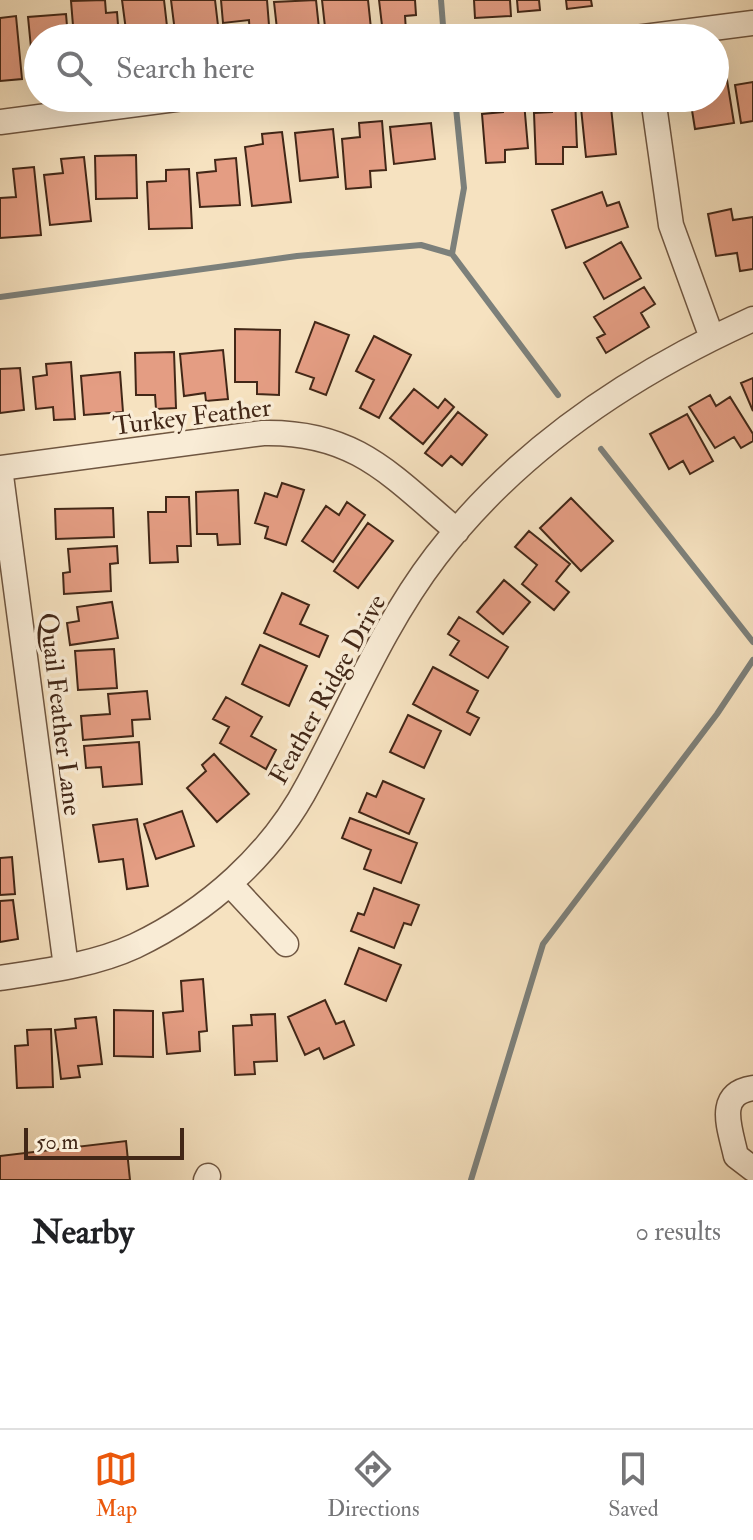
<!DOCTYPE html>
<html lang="en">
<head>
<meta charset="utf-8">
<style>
  :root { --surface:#fff; --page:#f6f6f6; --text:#202124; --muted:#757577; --line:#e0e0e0; --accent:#ea580c }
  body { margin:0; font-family:"IM FELL Double Pica",serif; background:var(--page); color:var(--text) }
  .scale { position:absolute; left:24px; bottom:20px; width:160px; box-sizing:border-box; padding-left:8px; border:4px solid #422717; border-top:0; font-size:22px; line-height:28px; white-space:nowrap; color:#422717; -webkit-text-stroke:6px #f9ecd6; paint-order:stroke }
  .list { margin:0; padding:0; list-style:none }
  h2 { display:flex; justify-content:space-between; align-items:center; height:104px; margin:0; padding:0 32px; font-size:34px }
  h2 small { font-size:26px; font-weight:400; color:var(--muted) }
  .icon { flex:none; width:44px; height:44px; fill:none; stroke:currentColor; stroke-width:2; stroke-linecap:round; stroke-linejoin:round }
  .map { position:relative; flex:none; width:753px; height:1180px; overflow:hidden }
  .search { position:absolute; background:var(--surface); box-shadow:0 8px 32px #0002; left:24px; right:24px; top:24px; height:88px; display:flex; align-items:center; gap:20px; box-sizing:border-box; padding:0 28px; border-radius:44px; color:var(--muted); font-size:30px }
  .sheet { height:248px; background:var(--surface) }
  nav { display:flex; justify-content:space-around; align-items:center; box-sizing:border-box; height:112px; border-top:2px solid var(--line); background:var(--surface); font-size:22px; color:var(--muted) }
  nav a { display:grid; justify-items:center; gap:4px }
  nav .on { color:var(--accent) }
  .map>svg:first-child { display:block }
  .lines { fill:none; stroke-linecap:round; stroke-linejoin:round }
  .stream { stroke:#7c807b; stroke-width:6 }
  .building { fill:#e49d83; stroke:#422717; stroke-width:2 }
  .minor-casing { stroke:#6f5641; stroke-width:27 }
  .minor { stroke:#f9ecd6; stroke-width:24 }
  .labels { text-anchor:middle; stroke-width:7; stroke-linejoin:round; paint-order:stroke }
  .street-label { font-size:26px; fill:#422717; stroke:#f9ecd6 }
</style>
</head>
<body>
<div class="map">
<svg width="753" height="1180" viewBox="0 0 753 1180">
  <rect width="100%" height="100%" fill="#f6e2c0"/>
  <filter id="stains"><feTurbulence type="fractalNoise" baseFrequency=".0025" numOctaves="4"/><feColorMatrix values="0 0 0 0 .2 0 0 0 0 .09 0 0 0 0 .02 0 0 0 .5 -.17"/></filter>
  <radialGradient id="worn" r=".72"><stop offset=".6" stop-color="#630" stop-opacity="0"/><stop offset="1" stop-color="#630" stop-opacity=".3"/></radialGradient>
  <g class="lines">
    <!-- stream -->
    <path class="stream" d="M441 0 444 38
      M452 254 464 188 455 98
      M0 297 297 256 421 245 452 254 558 395
      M601 449 753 642
      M471 1180 543 944 717 714 753 660"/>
  </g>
  <!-- building -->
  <path class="building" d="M105 0 106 13 117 12 119 38H74L71 1Z
    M122 0H164L168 35 127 38Z
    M171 0H215L219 34 199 36 198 29 175 32Z
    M221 0H267L270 38H250L249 20 223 23Z
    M316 0 320 38H278L274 2Z
    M322 0H368L372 38H356L355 33 326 36Z
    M379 0H415L416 15 405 16 406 31 383 34Z
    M474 0H510L511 16 475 18Z
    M517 0H539L540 10 518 12Z
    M566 0H591L592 6 567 9Z
    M66 14 68 38H38V58H32L28 17Z
    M16 16 22 79 0 81V18Z
    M726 74 734 123 695 129 690 98H715V76Z
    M753 82V121L741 123 735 85Z
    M552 98H575L577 147H563V164H536L534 113 552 112Z
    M580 98H610L616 154 586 157Z
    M524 102 528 148 505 150V162L486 163 482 114 503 112V104Z
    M382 121 386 170 370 171 371 187 346 189 342 139 360 137 359 123Z
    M431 123 435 159 394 164 390 127Z
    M333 129 338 177 300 181 295 133Z
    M282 132 291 202 252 206 245 147 263 144 262 134Z
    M136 155 137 198 96 199 95 156Z
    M84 157 91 221 50 225 44 175 63 173 61 159Z
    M236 158 240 205 200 207 197 173 216 171 215 160Z
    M34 167 41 235 0 238V198L16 197 13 169Z
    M189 169 192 228 149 229 147 182 166 181V170Z
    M602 192 607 206 619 202 628 227 566 248 552 210Z
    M731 209 733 220 753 217V269L740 271 737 253 716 256 708 214Z
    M621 242 641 278 604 299 584 263Z
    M644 287 655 304 641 313 649 327 606 353 597 338 605 334 594 317Z
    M315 322 349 335 326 395 310 389 314 378 296 372Z
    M235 329 280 330 279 395 257 394V382H235Z
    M374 336 411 355 379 418 360 408 374 380 356 371Z
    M223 350 228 399 206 401 205 393 184 396 180 354Z
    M174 352 176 408 156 409 155 395H136L135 353Z
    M71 362 75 419 54 420 53 407 36 409 33 377 47 375 46 364Z
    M20 368 24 410 0 413V369Z
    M120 372 123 412 84 415 81 376Z
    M753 378V411L741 383Z
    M414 389 438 408 445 399 454 407 423 444 390 418Z
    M710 395 716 406 730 397 753 434V441L741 448 734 437 715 448 689 407Z
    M458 412 487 435 462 465 451 456 442 466 425 453Z
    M687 414 713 461 690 474 683 461 669 469 650 434Z
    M282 483 304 490 286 545 265 538 268 527 255 523 265 493 277 497Z
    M238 490 240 544 218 545 217 534H197L196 492Z
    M166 497H189L191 546H177L178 562 150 563 148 512H166Z
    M571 498 613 541 581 571 540 528Z
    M347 502 365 515 333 562 302 541 326 506 339 515Z
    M113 508 114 537 56 539 55 509Z
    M368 523 393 541 358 588 334 571Z
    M529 531 570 564 556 581 569 592 554 610 522 584 537 565 515 547Z
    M117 546 118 563 110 564 111 591 64 594 63 573 70 572 68 549Z
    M504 580 530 602 503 634 477 612Z
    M282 593 309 605 300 624 328 636 319 657 264 633Z
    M112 602 118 638 70 645 67 623 79 621 77 607Z
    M459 617 508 647 488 678 450 655 459 641 448 634Z
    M260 645 307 666 289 706 242 684Z
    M114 649 117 688 78 690 75 651Z
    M433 667 478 691 467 712 479 718 470 735 413 704Z
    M147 691 150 719 132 720 133 736 83 740 81 716 110 714 108 694Z
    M226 697 262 717 251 736 276 750 266 769 220 743 229 727 213 719Z
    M408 715 441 731 424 768 390 752Z
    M139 742 142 784 103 787 101 767 86 768 84 746Z
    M214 754 249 794 217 822 187 788 206 771 202 765Z
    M383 781 424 799 409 834 359 812 367 793 376 797Z
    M182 811 194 846 156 859 144 824Z
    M350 818 417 843 401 883 364 869 371 850 342 838Z
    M137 819 148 886 127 889 123 859 99 862 93 825Z
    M12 857 15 894 0 895V858Z
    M374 888 419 905 411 925 404 923 394 948 351 931 358 913 364 915Z
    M13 900 18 939 0 942V901Z
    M359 948 401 965 386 1001 345 984Z
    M203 979 207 1031 199 1032 200 1051 167 1054 163 1013 183 1011 181 981Z
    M325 1000 336 1024 344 1021 354 1045 324 1059 319 1048 305 1055 288 1017Z
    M114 1010 153 1011V1057L114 1056Z
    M275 1014 277 1061 254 1062 255 1074 235 1075 233 1026 252 1025 251 1015Z
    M96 1017 102 1064 78 1066 80 1077 61 1079 55 1030 76 1028 75 1019Z
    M51 1029 53 1087 17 1088 15 1046 28 1045 27 1030Z
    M126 1141 130 1180H0V1156Z"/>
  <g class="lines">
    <defs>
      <path id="minor" d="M636 38 753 23
        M653 98 671 225 712 338
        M0 122 183 98
        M230 884 286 944
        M66 967 0 468 263 433C355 431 391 475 457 531
        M0 978C45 971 94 965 135 946 208 911 272 854 309 783 350 707 383 625 436 556 518 449 631 374 753 319
        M753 1088C715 1094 730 1128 736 1156L753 1169
        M206 1180 208 1176"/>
    </defs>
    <!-- minor casing -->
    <use href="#minor" class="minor-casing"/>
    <!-- minor -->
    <use href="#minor" class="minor"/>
  </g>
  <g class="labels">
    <!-- street labels -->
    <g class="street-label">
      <text transform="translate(192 416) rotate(-7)" y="9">Turkey Feather</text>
      <text transform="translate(327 689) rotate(-61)" y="9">Feather Ridge Drive</text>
      <text transform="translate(61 714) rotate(83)" y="9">Quail Feather Lane</text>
    </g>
  </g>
  <rect width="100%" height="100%" filter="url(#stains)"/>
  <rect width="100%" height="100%" fill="url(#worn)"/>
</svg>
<div class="scale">50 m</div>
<div class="search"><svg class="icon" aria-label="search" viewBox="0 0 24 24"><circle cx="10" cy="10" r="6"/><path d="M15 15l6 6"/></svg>Search here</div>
</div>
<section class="sheet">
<h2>Nearby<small>0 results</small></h2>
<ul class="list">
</ul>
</section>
<nav>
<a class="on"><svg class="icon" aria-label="map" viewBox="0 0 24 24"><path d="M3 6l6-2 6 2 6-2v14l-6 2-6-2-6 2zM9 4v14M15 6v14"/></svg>Map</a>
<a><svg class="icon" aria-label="directions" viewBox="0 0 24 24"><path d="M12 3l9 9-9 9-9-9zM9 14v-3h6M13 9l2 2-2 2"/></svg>Directions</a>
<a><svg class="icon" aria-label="saved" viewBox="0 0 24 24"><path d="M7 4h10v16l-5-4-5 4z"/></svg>Saved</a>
</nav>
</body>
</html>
